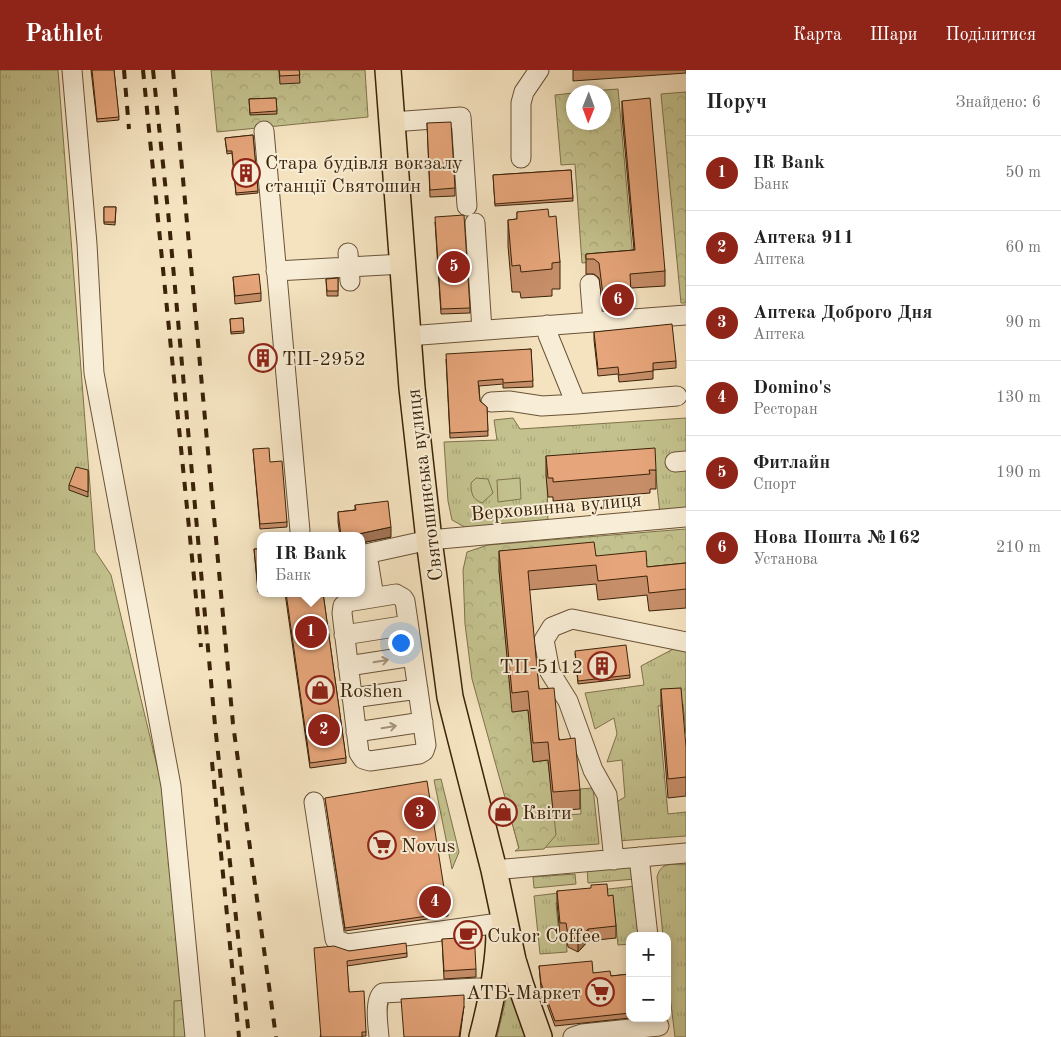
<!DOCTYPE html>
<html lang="uk">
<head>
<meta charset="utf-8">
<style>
  :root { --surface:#fff; --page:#f6f6f6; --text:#222; --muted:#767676; --line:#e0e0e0; --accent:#8f2418 }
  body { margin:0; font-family:"Old Standard TT",serif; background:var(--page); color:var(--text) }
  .controls { position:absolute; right:15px; bottom:15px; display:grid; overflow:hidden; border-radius:10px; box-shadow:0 2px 8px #0003 }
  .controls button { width:45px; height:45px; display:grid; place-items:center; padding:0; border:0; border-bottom:1px solid var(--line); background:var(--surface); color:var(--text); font:25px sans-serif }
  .compass { position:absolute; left:566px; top:15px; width:45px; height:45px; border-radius:50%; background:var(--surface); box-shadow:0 2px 8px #0003; rotate:181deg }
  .you { position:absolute; left:400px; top:572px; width:18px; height:18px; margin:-12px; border:4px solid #fff; border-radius:50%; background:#1a73e8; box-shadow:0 0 0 8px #1a73e833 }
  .badge { display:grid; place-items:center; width:32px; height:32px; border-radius:50%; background:var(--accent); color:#fff; font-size:16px; font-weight:700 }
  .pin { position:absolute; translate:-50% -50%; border:2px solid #fff; box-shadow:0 1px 5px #0006 }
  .popup { position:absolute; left:257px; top:462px; width:108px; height:65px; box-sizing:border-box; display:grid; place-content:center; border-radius:10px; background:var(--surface); filter:drop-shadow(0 1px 4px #0005); font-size:16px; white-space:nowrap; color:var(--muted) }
  .popup b { font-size:19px; color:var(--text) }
  .popup::after { content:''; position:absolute; left:50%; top:100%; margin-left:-10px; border:10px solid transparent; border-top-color:var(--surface) }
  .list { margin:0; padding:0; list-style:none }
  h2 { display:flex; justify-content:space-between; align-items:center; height:65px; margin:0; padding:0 20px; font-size:21px }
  h2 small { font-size:16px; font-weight:400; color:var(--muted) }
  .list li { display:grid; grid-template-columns:32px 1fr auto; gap:15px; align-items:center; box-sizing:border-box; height:75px; padding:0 20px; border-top:1px solid var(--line) }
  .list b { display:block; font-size:19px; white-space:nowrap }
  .list p { margin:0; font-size:16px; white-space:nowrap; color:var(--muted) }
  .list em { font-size:16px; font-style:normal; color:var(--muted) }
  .map { position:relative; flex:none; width:686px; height:967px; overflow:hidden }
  header { display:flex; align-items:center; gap:30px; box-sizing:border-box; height:70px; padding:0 25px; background:var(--accent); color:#fff }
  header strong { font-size:24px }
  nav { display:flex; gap:28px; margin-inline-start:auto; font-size:18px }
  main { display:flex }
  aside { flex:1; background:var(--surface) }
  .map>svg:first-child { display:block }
  .grass { fill:url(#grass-tufts); stroke:#7f724b }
  .forest { fill:url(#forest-crowns); stroke:#7f724b }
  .green { fill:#c3c18d; stroke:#7f724b }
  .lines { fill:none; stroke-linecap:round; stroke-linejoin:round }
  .minor-casing { stroke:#6a5337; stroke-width:21 }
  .major-casing { stroke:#3b2309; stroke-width:28 }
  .minor { stroke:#f8edd6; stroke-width:19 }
  .major { stroke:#f5e3c0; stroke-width:25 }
  .rail { stroke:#3b2309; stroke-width:4; stroke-dasharray:9 9; stroke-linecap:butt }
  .wall { fill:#c68e69; stroke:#3b2309 }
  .shaded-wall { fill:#a17455; stroke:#3b2309 }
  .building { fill:#e6a57a; stroke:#3b2309 }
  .oneway { stroke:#a3927a }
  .labels { text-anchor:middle; stroke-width:4; stroke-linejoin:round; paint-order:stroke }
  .poi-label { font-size:20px; fill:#3b2309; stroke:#f8edd6; text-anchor:start }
  .street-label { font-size:20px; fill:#3b2309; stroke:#f8edd6 }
</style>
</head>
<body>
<header>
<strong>Pathlet</strong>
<nav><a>Карта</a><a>Шари</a><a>Поділитися</a></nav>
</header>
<main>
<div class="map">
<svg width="686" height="967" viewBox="0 0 686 967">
  <defs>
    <pattern id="grass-tufts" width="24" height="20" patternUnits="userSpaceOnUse" patternTransform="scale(1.25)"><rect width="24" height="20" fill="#c3c18d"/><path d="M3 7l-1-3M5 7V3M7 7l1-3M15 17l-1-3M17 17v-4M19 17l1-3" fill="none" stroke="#a8a678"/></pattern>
    <pattern id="forest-crowns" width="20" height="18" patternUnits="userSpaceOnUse" patternTransform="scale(1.25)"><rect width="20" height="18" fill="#c3c18d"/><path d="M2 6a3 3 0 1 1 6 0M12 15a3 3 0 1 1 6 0" fill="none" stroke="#a8a678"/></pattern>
  </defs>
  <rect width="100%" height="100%" fill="#f5e3c0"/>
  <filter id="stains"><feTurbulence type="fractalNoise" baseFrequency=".004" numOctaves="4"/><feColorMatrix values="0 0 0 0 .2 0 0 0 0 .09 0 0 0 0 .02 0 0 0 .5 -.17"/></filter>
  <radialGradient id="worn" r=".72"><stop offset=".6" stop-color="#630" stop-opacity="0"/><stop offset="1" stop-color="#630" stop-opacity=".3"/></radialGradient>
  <!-- grass -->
  <path class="grass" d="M0 0H58L95 481 111 505 158 700 168 719 192 967H0Z
    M513 348 520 359 686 348V442L660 444 655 397 547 405 548 454 470 460 452 450 448 431 444 372 497 370 494 350Z
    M686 576V664L683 634 658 636 668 744 686 742V766L617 771 613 734 625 727 622 690 607 692 617 664 614 648 595 659 585 623 644 615 641 596 677 577Z
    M441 709 459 782 452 799 434 710Z
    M593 718 599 774 519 779 511 748 581 744 580 719Z
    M630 793 635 809 588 813 587 797Z
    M686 794V967H675L667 901V866H663L657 807C661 791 672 795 686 794Z
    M575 804 576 814 534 818 533 807Z
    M636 816 643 866H630V874L618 875 614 837 590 821Z
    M575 821 576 831 556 833 559 866H566L567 882 540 884 534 826Z
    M509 916 533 967H497Z"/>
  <!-- forest -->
  <path class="forest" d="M211 0H365L368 47 217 62Z
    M618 19 633 188 582 193 575 94 561 95 555 25 573 23 574 52H604V22H580Z
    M686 22V233H681L661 24Z
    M686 459V512L499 500 513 642 528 640 533 692 548 690 556 765 544 779 515 781 519 778 472 609 465 554 463 500 467 482 488 475Z
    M188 930 192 967H174V931Z"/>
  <!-- green -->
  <path class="green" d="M476 408 488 409 493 423 482 433C472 429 471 423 471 413Z
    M520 408 521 429 498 432 497 410Z"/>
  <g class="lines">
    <defs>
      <path id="minor" d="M72 0 87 174 94 303 171 716 195 967
        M392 52 461 47 467 136
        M264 61 300 461
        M521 88V33L524 22 539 0
        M475 153 482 260
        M348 183 350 211
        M276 201 403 194
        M590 214 593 252
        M408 266 686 245
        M491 332 509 331 542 336 576 334 548 265 547 255
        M576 334 677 326
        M675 392 686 391
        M367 484 374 527
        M361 485 429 470 686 447
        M396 524 403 528 405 531 426 675 424 681 419 684 370 691 363 689 359 683 342 543 343 536 347 532Z
        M344 565 408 555
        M348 596 413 586
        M352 628 418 619
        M356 662 423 652
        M314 732 335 869 347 874 499 853
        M639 787 648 866
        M614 790 607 725 593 700 568 631 550 602 544 570 552 557 572 549 686 572
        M494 800 686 783
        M379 967C378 956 374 929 383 923L478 918 494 920
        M573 967 582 964 659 956"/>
      <path id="major" d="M388 0 412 318 429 470 450 627 494 800 513 890 521 916 539 967
        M482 967C491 933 498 900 499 865"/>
    </defs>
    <!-- minor casing -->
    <use href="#minor" class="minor-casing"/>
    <!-- major casing -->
    <use href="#major" class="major-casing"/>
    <!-- minor -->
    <use href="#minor" class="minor"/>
    <!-- major -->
    <use href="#major" class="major"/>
    <!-- rail -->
    <path class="rail" d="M124 0 129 59
      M143 0 201 577
      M153 0 168 141 215 655 249 967
      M173 0 233 654 276 967
      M212 692 239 967"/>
  </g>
  <!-- wall -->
  <path class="wall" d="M91 0H114L119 50 97 52Z
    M279 0H299L300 13 280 14Z
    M573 0H686V3L573 11Z
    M276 28 277 44 250 45 249 29Z
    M622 31 665 201V216L631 218V238L603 240 599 208 594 204H586V184L634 180 622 46Z
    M427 53 455 118V126L430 127Z
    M253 65 258 123 236 125 232 83 227 84 225 68Z
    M571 100 573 131 495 136 493 105Z
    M104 137H116L115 155 104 154Z
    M517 142 549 147 560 192V219H552V226L521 228 520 222H512L508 176V150L517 149Z
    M435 152 470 238V243L441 244Z
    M233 207 261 223V231L235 234Z
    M338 208V226H327L326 209Z
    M243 248 244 263 231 264 230 249Z
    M594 262 676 291V298L653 300V309L619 312 618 304 598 306 594 270Z
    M257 279H268L269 295 258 296Z
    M531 279 533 317 503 318V314L479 316 480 331 487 337 488 366 450 368 446 289Z
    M253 379 270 392 287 452V457L260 459Z
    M546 386 656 400V419H650V423L553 431V427H548L546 405Z
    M88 400V427L69 420V415Z
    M355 435 391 467 361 473V466H340L338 452V442L355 440Z
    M254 479H261V521L258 522Z
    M499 481 596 486 647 497 686 493V538L649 541 647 525 598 530 596 514 529 520 539 619 580 720V739L553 741 548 690 533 692 528 640 512 642 499 500Z
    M285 523H323L346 688V693L310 698Z
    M575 583 630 605V608L578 614Z
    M661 619 686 677V726L668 728 661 638Z
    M325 728 448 843V846L345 861Z
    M557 821 608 826 616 856V868L588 871 578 882 568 877 566 865H560L557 833Z
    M442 869 476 899V907L444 909Z
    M349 881 407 883V887L347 896 349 922 366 962V966L320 967Z
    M539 896 593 903 611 906 630 904V948L555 956 541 918Z"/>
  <!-- shaded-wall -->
  <path class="shaded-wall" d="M391 457V467L361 473V466H349Z
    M588 859V871L578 882V870Z
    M464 936 460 967H459Z"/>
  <!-- building -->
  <path class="building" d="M92 0H114L119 47 97 49Z
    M279 0H299L300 5 280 6Z
    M276 28 277 41 250 43 249 29Z
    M650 28 665 201 630 204 631 223 603 225 599 193 594 189H586V184L635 180 622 31Z
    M451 52 455 118 430 120 427 53Z
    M253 65 258 121 236 123 232 81H227L225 68Z
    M571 100 573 128 495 134 493 105Z
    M104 137H116L115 152H104Z
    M548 139 549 147 556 146 560 192 552 193V199L521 202 520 195 512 196 508 150 517 149V142Z
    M464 145 470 238 441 239 435 147Z
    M259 204 261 223 235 226 233 207Z
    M338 208V221H327L326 209Z
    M243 248 244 261 231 262 230 249Z
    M672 254 676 291 653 293V301L619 305 618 297 598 299 594 262Z
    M257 279H268L269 292 258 293Z
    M531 279 533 311 503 313V309L478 311 480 331 487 337 488 361 450 363 446 284Z
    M269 378 270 392 282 391 287 452 260 454 253 379Z
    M655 378 656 400H649L650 404 553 412V408H548L546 386Z
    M76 397 88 400V422L69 415Z
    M388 431 391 457 349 466H341L338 442 356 440 355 435Z
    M594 472 596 486 646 481 647 497 686 493V519L649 523 647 506 598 511 596 495 528 501 539 619 554 618 559 670 575 668 580 720 553 722 548 672 533 673 528 621 512 623 499 481Z
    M254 479H261V516L258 517Z
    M286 523H323L346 688 310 693Z
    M626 575 630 605 578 611 575 581Z
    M681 618 686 677V707L668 709 661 619Z
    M427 711 448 843 345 858 325 728Z
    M607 814 608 826 613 825 616 856 588 859 578 870 568 865 566 853H560L557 821 591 818V815Z
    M474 860 476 899 444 901 442 869 458 868V863Z
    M406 873 407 883 347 891 349 922 364 921 366 962H362V967H321L314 878 334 876 349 881Z
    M592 891 593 903 610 901 611 906 630 904V943L555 951 541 913 539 896Z
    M464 925V936L459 967H404L401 929Z"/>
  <!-- one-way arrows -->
  <defs><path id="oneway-shaft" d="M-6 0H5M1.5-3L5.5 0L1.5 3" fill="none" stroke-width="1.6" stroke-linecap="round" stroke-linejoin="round" transform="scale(1.25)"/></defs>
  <g class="oneway">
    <use href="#oneway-shaft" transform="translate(381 591) rotate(-9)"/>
    <use href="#oneway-shaft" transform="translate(389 657) rotate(-9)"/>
  </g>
  <!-- icons -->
  <defs>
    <symbol id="building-ring" viewBox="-11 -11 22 22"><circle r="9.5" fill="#f8edd6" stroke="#8f2418" stroke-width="1.5"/><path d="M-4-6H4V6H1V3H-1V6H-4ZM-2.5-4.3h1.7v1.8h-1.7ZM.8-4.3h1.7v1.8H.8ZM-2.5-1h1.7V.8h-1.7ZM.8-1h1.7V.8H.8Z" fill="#8f2418"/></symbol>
    <symbol id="shop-ring" viewBox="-11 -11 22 22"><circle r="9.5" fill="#f8edd6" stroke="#8f2418" stroke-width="1.5"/><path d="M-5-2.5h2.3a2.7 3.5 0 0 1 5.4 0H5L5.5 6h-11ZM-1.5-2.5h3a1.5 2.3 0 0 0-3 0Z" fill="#8f2418"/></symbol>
    <symbol id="supermarket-ring" viewBox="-11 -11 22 22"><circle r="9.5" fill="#f8edd6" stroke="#8f2418" stroke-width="1.5"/><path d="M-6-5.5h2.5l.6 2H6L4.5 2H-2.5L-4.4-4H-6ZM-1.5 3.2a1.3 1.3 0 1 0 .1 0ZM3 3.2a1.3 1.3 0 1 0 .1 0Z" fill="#8f2418"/></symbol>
    <symbol id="cafe-ring" viewBox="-11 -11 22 22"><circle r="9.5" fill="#f8edd6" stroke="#8f2418" stroke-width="1.5"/><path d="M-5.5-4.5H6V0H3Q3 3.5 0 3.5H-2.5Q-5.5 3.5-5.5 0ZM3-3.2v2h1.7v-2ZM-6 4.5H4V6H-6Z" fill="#8f2418"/></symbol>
  </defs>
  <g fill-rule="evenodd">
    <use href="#building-ring" x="230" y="87" width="32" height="32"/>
    <use href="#building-ring" x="247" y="272" width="32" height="32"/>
    <use href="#building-ring" x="586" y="580" width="32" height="32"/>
    <use href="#shop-ring" x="304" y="604" width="32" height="32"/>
    <use href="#shop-ring" x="487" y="726" width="32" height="32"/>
    <use href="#supermarket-ring" x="366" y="759" width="32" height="32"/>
    <use href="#cafe-ring" x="452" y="849" width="32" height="32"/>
    <use href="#supermarket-ring" x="584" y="906" width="32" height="32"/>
  </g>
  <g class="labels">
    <!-- poi labels -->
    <g class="poi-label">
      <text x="265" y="99">Стара будівля вокзалу<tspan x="265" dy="23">станції Святошин</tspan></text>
      <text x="282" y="295">ТП-2952</text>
      <text x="583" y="603" text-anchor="end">ТП-5112</text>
      <text x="339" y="627">Roshen</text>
      <text x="522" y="749">Квіти</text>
      <text x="401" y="782">Novus</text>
      <text x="487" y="872">Cukor Coffee</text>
      <text x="581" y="929" text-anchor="end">АТБ-Маркет</text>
    </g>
    <!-- street labels -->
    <g class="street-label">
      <text transform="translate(424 415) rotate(-97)" y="7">Святошинська вулиця</text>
      <text transform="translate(556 436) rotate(-5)" y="7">Верховинна вулиця</text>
    </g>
  </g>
  <rect width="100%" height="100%" filter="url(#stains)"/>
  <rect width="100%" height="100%" fill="url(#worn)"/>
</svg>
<div class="controls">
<button>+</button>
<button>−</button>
</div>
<svg class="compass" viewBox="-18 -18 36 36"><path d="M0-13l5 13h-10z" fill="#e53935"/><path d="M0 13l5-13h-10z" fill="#767676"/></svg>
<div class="you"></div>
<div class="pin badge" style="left:311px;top:562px">1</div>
<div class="popup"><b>IR Bank</b>Банк</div>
<div class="pin badge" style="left:324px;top:660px">2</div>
<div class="pin badge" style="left:420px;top:743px">3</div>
<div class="pin badge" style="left:435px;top:832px">4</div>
<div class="pin badge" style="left:454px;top:197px">5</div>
<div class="pin badge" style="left:618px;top:230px">6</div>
</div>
<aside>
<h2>Поруч<small>Знайдено: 6</small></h2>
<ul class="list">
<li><span class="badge">1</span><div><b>IR Bank</b><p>Банк</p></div><em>50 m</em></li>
<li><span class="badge">2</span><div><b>Аптека 911</b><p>Аптека</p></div><em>60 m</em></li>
<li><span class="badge">3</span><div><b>Аптека Доброго Дня</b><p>Аптека</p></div><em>90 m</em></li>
<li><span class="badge">4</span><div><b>Domino's</b><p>Ресторан</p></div><em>130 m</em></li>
<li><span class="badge">5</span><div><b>Фитлайн</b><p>Спорт</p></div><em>190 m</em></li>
<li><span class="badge">6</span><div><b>Нова Пошта №162</b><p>Установа</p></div><em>210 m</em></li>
</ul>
</aside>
</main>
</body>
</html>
